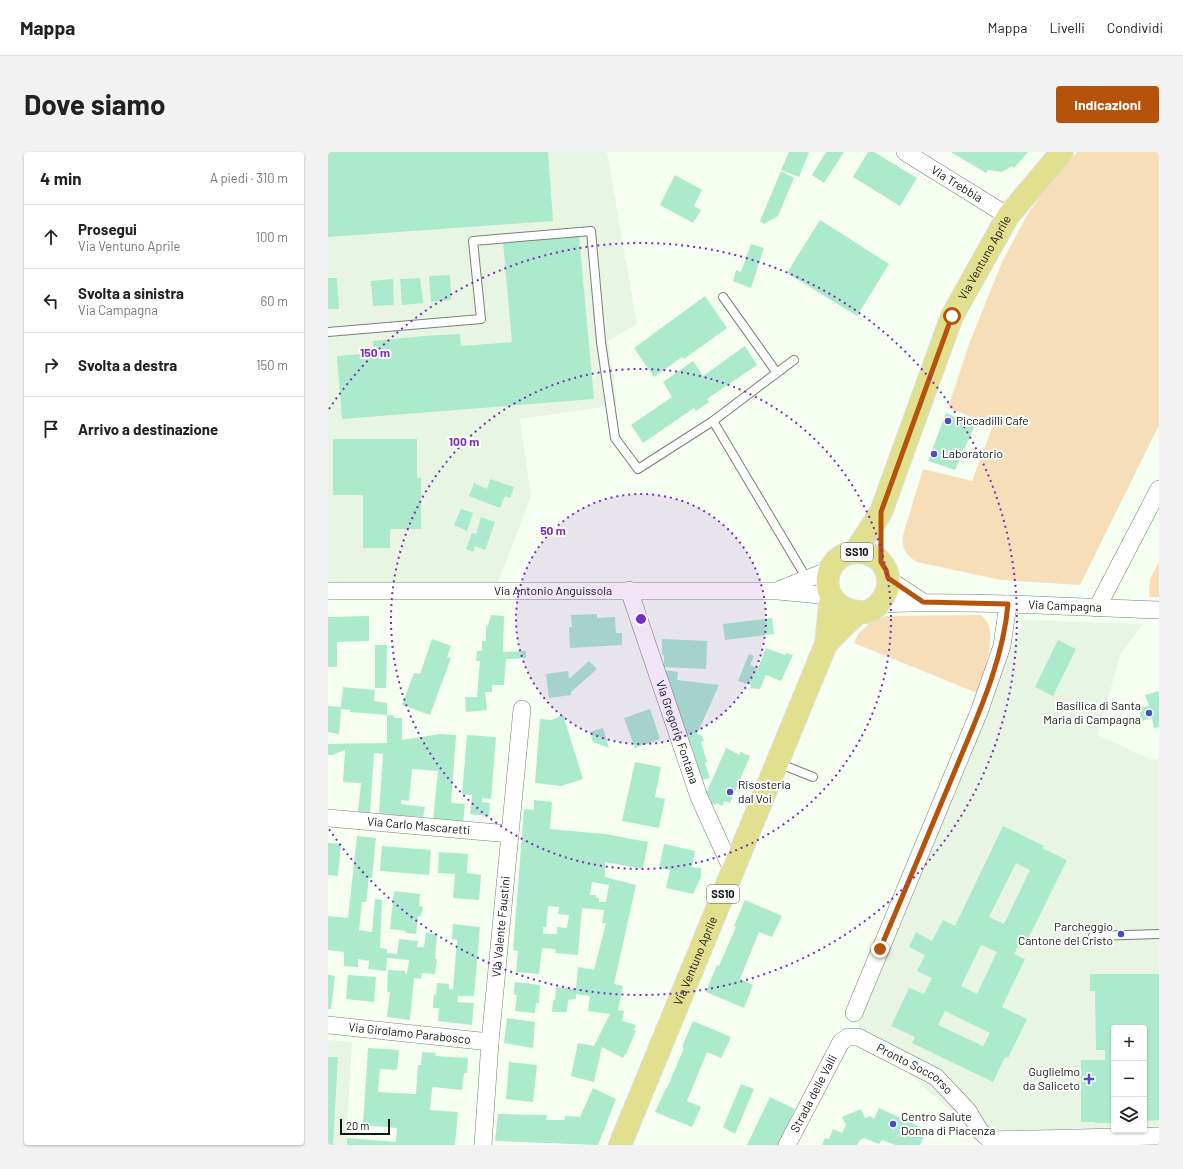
<!DOCTYPE html>
<html lang="it">
<head>
<meta charset="utf-8">
<style>
  :root { --surface:#fff; --page:#f2f2f2; --text:#222; --muted:#767676; --line:#e0e0e0; --accent:#b45309 }
  body { margin:0; font-family:Barlow,sans-serif; background:var(--page); color:var(--text) }
  .controls { position:absolute; right:12px; bottom:12px; display:grid; overflow:hidden; border-radius:4px; box-shadow:0 1px 3px #0004 }
  .controls button { width:36px; height:36px; display:grid; place-items:center; padding:0; border:0; border-bottom:1px solid var(--line); background:var(--surface); color:var(--text); font:20px sans-serif }
  .scale { position:absolute; left:12px; bottom:10px; width:50px; box-sizing:border-box; padding-left:4px; border:2px solid #121511; border-top:0; font-size:11px; line-height:14px; white-space:nowrap; color:#121511; -webkit-text-stroke:3px #fff; paint-order:stroke }
  .stop { position:absolute; width:12px; height:12px; margin:-9px; border:3px solid #b45309; border-radius:50%; background:#fff }
  .stop.end { background:#b45309; border-color:#fff; box-shadow:0 1px 4px #0008 }
  .list { margin:0; padding:0; list-style:none }
  h2 { display:flex; justify-content:space-between; align-items:center; height:52px; margin:0; padding:0 16px; font-size:17px }
  h2 small { font-size:13px; font-weight:400; color:var(--muted) }
  .list li { display:grid; grid-template-columns:26px 1fr auto; gap:12px; align-items:center; box-sizing:border-box; height:64px; padding:0 16px; border-top:1px solid var(--line) }
  .list b { display:block; font-size:15px; white-space:nowrap }
  .list p { margin:0; font-size:13px; white-space:nowrap; color:var(--muted) }
  .list em { font-size:13px; font-style:normal; color:var(--muted) }
  .icon { flex:none; width:22px; height:22px; fill:none; stroke:currentColor; stroke-width:2; stroke-linecap:round; stroke-linejoin:round }
  .map { position:relative; flex:none; width:831px; height:993px; overflow:hidden; border-radius:4px }
  header { display:flex; align-items:center; gap:24px; box-sizing:border-box; height:56px; padding:0 20px; background:var(--surface); border-bottom:1px solid var(--line) }
  header strong { font-size:19px }
  nav { display:flex; gap:22px; margin-inline-start:auto; font-size:14px }
  .intro { display:flex; align-items:center; justify-content:space-between; box-sizing:border-box; height:96px; padding:0 24px }
  h1 { margin:0; font-size:28px }
  .button { padding:10px 18px; border-radius:4px; background:var(--accent); color:#fff; font-size:14px; font-weight:700 }
  main { display:flex; gap:24px; padding:0 24px }
  aside { flex:1; background:var(--surface); border-radius:4px; box-shadow:0 1px 3px #0004 }
  .map>svg:first-child { display:block }
  .built { fill:#e8f5e2; fill-rule:evenodd }
  .green { fill:#f6dfb8 }
  .building { fill:#abeacd; fill-rule:evenodd }
  .lines { fill:none; stroke-linecap:round; stroke-linejoin:round }
  .service-casing { stroke:#788075; stroke-width:10 }
  .minor-casing { stroke:#788075; stroke-width:18 }
  .primary-casing { stroke:#dedede; stroke-width:24 }
  .service { stroke:#fff; stroke-width:8 }
  .minor { stroke:#fff; stroke-width:17 }
  .primary { stroke:#e1e08e; stroke-width:22 }
  .route { stroke:#b45309; stroke-width:5 }
  .ring { fill:none; stroke:#7b2cbf; stroke-width:2; stroke-dasharray:2 4 }
  .poi-dot { fill:#4b4dc3; stroke:#fff; stroke-width:1.5 }
  .labels { text-anchor:middle; stroke-width:4; stroke-linejoin:round; paint-order:stroke }
  .shield { fill:#fff; stroke:#595b58; stroke-width:1 }
  .shield-label { font-size:11px; font-weight:bold; fill:#121511 }
  .street-label { font-size:12px; fill:#121511; stroke:#fff }
  .poi-label { font-size:12px; fill:#121511; stroke:#fff; text-anchor:start }
  .centre { fill:#7b2cbf; stroke:#fff; stroke-width:2 }
  .ring-label { font-size:12px; text-anchor:middle; font-weight:bold; fill:#7b2cbf; stroke:#fff; stroke-width:4; stroke-linejoin:round; paint-order:stroke }
</style>
</head>
<body>
<header>
<strong>Mappa</strong>
<nav><a>Mappa</a><a>Livelli</a><a>Condividi</a></nav>
</header>
<div class="intro"><h1>Dove siamo</h1><a class="button">Indicazioni</a></div>
<main>
<aside>
<h2>4 min<small>A piedi · 310 m</small></h2>
<ul class="list">
<li><svg class="icon" aria-label="ahead" viewBox="0 0 24 24"><path d="M12 20V5M6 11l6-6 6 6"/></svg><div><b>Prosegui</b><p>Via Ventuno Aprile</p></div><em>100 m</em></li>
<li><svg class="icon" aria-label="left" viewBox="0 0 24 24"><path d="M17 20v-9H6M10 6l-5 5 5 5"/></svg><div><b>Svolta a sinistra</b><p>Via Campagna</p></div><em>60 m</em></li>
<li><svg class="icon" aria-label="right" viewBox="0 0 24 24"><path d="M7 20v-9h11M14 6l5 5-5 5"/></svg><div><b>Svolta a destra</b></div><em>150 m</em></li>
<li><svg class="icon" aria-label="arrive" viewBox="0 0 24 24"><path d="M6 21V4h12l-3 4 3 4H6"/></svg><div><b>Arrivo a destinazione</b></div></li>
</ul>
</aside>
<div class="map">
<svg width="831" height="993" viewBox="0 0 831 993">
  <rect width="100%" height="100%" fill="#f6fef2"/>
  <!-- built -->
  <path class="built" d="M0 0H279L309 172 280 189 289 253 192 267 203 344 170 431H0Z
    M695 468 815 472 792 503 770 583 824 608 831 606V993H658L630 965 529 876ZM786 876H816V978H786Z
    M0 888 24 890 18 993H0Z"/>
  <!-- green -->
  <path class="green" d="M749 0H831V273L752 433 673 428 589 410C578 404 573 396 575 383L595 317 644 329 665 273 620 256 641 192 674 110 698 65 718 35Z
    M831 410V445H821L822 427Z
    M653 463C655 465 658 468 659 470 669 487 654 524 649 541L526 491 530 482 542 471 558 464Z"/>
  <!-- building -->
  <path class="building" d="M0 0H220L225 69 0 85Z
    M461 0H481L471 25 453 18Z
    M498 0H516L496 31 484 23Z
    M540 0H546L589 26 572 54 525 25Z
    M623 0H700L686 16 684 14 674 20 660 18 658 21Z
    M453 19 466 26 450 64 436 72 432 69Z
    M347 23 374 38 366 54 373 58 365 71 332 53Z
    M492 68 561 112 529 164 459 121Z
    M251 84 266 247 14 267 9 204 46 201 45 189 96 184 132 182 133 194 184 190 175 90Z
    M423 92 436 96 423 136 405 129 408 118 413 120Z
    M122 123 123 148 103 150 101 124Z
    M0 126H9L11 157H0Z
    M92 126 95 151 74 153 72 127Z
    M65 127 66 153 45 154 43 129Z
    M377 144 399 176 356 207 354 205 326 225 306 196Z
    M417 194 429 213 379 247 381 250 368 259 366 256 315 291 303 273 344 245 335 230 365 209 375 224Z
    M618 261 647 273 627 318 600 309Z
    M5 287H89V326H93V377H62V396H35V343H5Z
    M162 327 186 335 182 346 177 344 172 356 141 344 146 331 159 337Z
    M133 357 145 361 139 379 126 373Z
    M153 365 167 370 157 398 147 394 145 400 138 397 144 381 148 382Z
    M269 462V466L287 465 288 481H294V493L242 496 241 475H244L243 463Z
    M163 463 176 464 175 500 198 499V506L178 507 176 533H164V540H157L159 558 138 560 137 545H149L152 509H148L149 499H154V489H158V474H160Z
    M41 464V489L9 490V515H0V465Z
    M444 466 446 482 397 488 395 472Z
    M104 487 123 494 119 505 123 506 102 563 74 553 86 521 92 522Z
    M334 487 379 489 378 517 336 515V503H334Z
    M730 488 748 497 725 544 707 535Z
    M47 493H59L58 536H47Z
    M438 496 457 503 458 501 465 503 453 529 438 523 432 537 422 536 423 533 410 529 421 502 426 504 422 513 430 516Z
    M261 509 269 517 243 540V543L221 546 218 522 240 519 241 527Z
    M335 518 350 520 349 528 391 533 369 582 374 584 376 589 373 590 379 610 377 611 382 626 373 628Z
    M15 535 47 538 46 549 59 551V563L22 560V558L13 557 11 582 0 580V554L13 555Z
    M831 539V575L826 576 824 566 814 569 811 556 821 554 817 543Z
    M322 557 332 587 307 596 296 566Z
    M59 563H65L66 566H74V588L112 582 128 583 123 651 137 652 135 671 105 669 110 619 84 617 81 649 73 648V652L97 655 95 665 51 662 55 602 46 601 42 661 30 660 33 631 15 630 17 598 4 603H0V592L59 591Z
    M235 563 255 627 233 634 207 631 212 567 224 568Z
    M275 576 281 596 265 590 262 580Z
    M139 583 168 585 163 647 154 646V650L162 651 161 664 142 662 144 643 134 642Z
    M398 596 412 603V600L422 604 402 651 396 649 395 654 388 651 387 653 384 652 379 649 378 642Z
    M307 610 333 615 327 645 337 647 331 676 294 669Z
    M206 648 224 650 222 677 277 682 320 690 315 717 277 710V725L308 733 286 832 295 834 290 858 296 859 294 869 308 873 306 878 308 879 298 902H297L295 906 274 895 266 930 243 924 250 891 266 894 282 862 260 859 262 844 248 842V847L240 848 239 860H224L225 848H227L228 835 248 837 250 815 266 818 278 771H274L276 758 254 756 250 803 227 801 228 797 214 796 211 822 188 820 190 799 185 798 196 657 206 658ZM264 730 281 733 278 750H271V746H268V743H262ZM220 754 231 755 230 762 241 763 239 776 229 775V782H215V775H218Z
    M675 674 716 694 714 696 739 708 699 789 694 787 686 802 697 807 674 855 699 867 680 906 677 905 665 930 584 891 587 885 563 874 581 836 596 842 604 826 589 819 597 803 581 795 588 780 604 789 615 768 627 774ZM688 711 702 718 676 772 661 765ZM653 793 669 800 649 842 633 834ZM617 859 662 881 655 894 610 873Z
    M29 684 48 686 44 726H41L38 750H34L31 778 44 780 47 747 54 748 52 796 59 797V801L69 802 71 787 90 789 89 795H96L98 781 109 782 107 807H109L107 822 94 821 93 827 86 826 82 868 59 865 62 840H59L60 818 77 819V821L79 822 81 808 59 806 58 819 40 817 41 809 30 807V815L16 814V800L0 798V764L20 766Z
    M0 691 13 692 10 724 0 723Z
    M336 692 367 699 364 715 373 716V725L365 742 338 736 342 718 331 716Z
    M54 694 103 698 101 723 52 719Z
    M111 700 140 702 139 721 153 723 151 748 125 746 127 722 110 721Z
    M66 739 92 742 91 754 95 755 93 764H90L88 782 77 781 78 779 62 777Z
    M417 748 454 764 444 785 431 780 412 827 425 833 416 856 378 840 389 813 391 814 408 775 406 774Z
    M125 772 152 775 146 844H130L129 850 146 851 144 873 110 869 111 856H105L106 842 108 843 109 831 121 832V837L125 838 129 788 124 787Z
    M762 822H831V968L817 969V970H816V876H786V971H767V970H753V908H777V898H768L767 839H762Z
    M0 823 7 824 3 857H0Z
    M20 823 48 825 46 850 18 847Z
    M187 830 212 833 211 851H208L207 861 187 859 189 843 186 842Z
    M179 866 207 870 205 896 176 891Z
    M365 869 403 885 393 906 379 900 359 949 373 955 364 975 327 960 338 936H339L356 896 354 895Z
    M40 896 71 898 69 918 52 917 50 940 88 942 90 913H93L94 900 108 901 107 904 140 906 139 921H136L134 938 105 935 104 937 102 958 130 960 127 993H19V986L68 990 69 976 35 973Z
    M0 905H10L5 993H0Z
    M181 910 209 913 205 950 178 947Z
    M413 932 426 937 407 982 395 975Z
    M265 936 288 947 270 993 167 989 170 962 219 963 218 968H237V964L252 965Z
    M442 945 467 957 450 993H419Z
    M551 956 599 978 592 993H567L554 988 551 992 536 986 532 988 529 993H494L497 986 501 987 505 977 514 981 518 973 514 965 533 957 537 966 542 964 546 967Z"/>
  <g class="lines">
    <defs>
      <path id="service" d="M395 145 449 221
        M0 180 153 167 145 89 263 79 273 190 287 286 310 317 385 269
        M466 208 385 269 479 427
        M450 611 485 625
        M765 784 831 782"/>
      <g id="minor">
        <path id="s1" d="M577 0 680 64"/>
        <path d="M560 427 595 450"/>
        <path d="M453 437 502 418"/>
        <path id="s2" d="M301 438 371 645 405 720"/>
        <path id="s3" d="M0 439H450L503 444"/>
        <path id="s4" d="M551 452C645 448 738 455 831 458"/>
        <path d="M769 456 831 337"/>
        <path id="s5" d="M0 666 182 682"/>
        <path d="M526 861 651 560 674 494 680 452"/>
        <path id="s6" d="M0 873 162 890"/>
        <path id="s7" d="M155 993 162 890 194 557"/>
        <path id="s8" d="M459 993 513 890 520 885H530L608 925 640 959 652 979 662 988 831 984"/>
      </g>
      <g id="primary">
        <path id="s9" d="M527 400 553 360 624 164 680 64 734 0"/>
        <path d="M498 492C508 482 518 471 529 462 532 460 534 460 538 460 548 457 555 449 559 439 562 430 560 418 553 410 548 404 540 401 532 400 492 398 486 456 531 460"/>
        <path id="s10" d="M292 993 498 492 503 444"/>
      </g>
    </defs>
    <!-- service casing -->
    <use href="#service" class="service-casing"/>
    <!-- minor casing -->
    <use href="#minor" class="minor-casing"/>
    <!-- primary casing -->
    <use href="#primary" class="primary-casing"/>
    <!-- service -->
    <use href="#service" class="service"/>
    <!-- minor -->
    <use href="#minor" class="minor"/>
    <!-- primary -->
    <use href="#primary" class="primary"/>
  </g>
  <g class="lines">
    <!-- route -->
    <path class="route" d="M552 797C577 739 601 680 626 621 648 567 675 511 680 452L595 450 560 426 558 418 553 410V360L624 164"/>
  </g>
  <!-- distance rings -->
  <circle cx="313" cy="467" r="125" fill="#7b2cbf" fill-opacity=".12"/>
  <g class="ring">
    <circle cx="313" cy="467" r="125"/>
    <circle cx="313" cy="467" r="250"/>
    <path d="M1 257A376 376 0 1 1 1 677"/>
  </g>
  <!-- markers -->
  <g class="poi-dot">
    <circle cx="620" cy="269" r="4"/>
    <circle cx="606" cy="302" r="4"/>
    <circle cx="821" cy="561" r="4"/>
    <circle cx="402" cy="640" r="4"/>
    <circle cx="793" cy="782" r="4"/>
    <path d="M759 921h4v4h4v4h-4v4h-4v-4h-4v-4h4z"/>
    <circle cx="565" cy="972" r="4"/>
  </g>
  <g class="labels">
    <!-- shield labels -->
    <g class="shield">
      <rect x="513" y="391" width="32" height="18" rx="3"/>
      <rect x="379" y="733" width="32" height="18" rx="3"/>
    </g>
    <g class="shield-label">
      <text x="529" y="404">SS10</text>
      <text x="395" y="746">SS10</text>
    </g>
    <!-- street labels -->
    <g class="street-label">
      <text dy="4" stroke="none"><textPath href="#s1" startOffset="61">Via Trebbia</textPath></text>
      <text dy="4" stroke="none"><textPath href="#s9" startOffset="323">Via Ventuno Aprile</textPath></text>
      <text dy="4" stroke="none"><textPath href="#s3" startOffset="225">Via Antonio Anguissola</textPath></text>
      <text dy="4" stroke="none"><textPath href="#s4" startOffset="186">Via Campagna</textPath></text>
      <text dy="4" stroke="none"><textPath href="#s2" startOffset="150">Via Gregorio Fontana</textPath></text>
      <text dy="4" stroke="none"><textPath href="#s5" startOffset="91">Via Carlo Mascaretti</textPath></text>
      <text dy="4" stroke="none"><textPath href="#s7" startOffset="219">Via Valente Faustini</textPath></text>
      <text dy="4" stroke="none"><textPath href="#s10" startOffset="199">Via Ventuno Aprile</textPath></text>
      <text dy="4" stroke="none"><textPath href="#s6" startOffset="82">Via Girolamo Parabosco</textPath></text>
      <text dy="4" stroke="none"><textPath href="#s8" startOffset="200">Pronto Soccorso</textPath></text>
      <text dy="4" stroke="none"><textPath href="#s8" startOffset="58">Strada delle Valli</textPath></text>
    </g>
    <!-- poi labels -->
    <g class="poi-label">
      <text x="628" y="273">Piccadilli Cafe</text>
      <text x="614" y="306">Laboratorio</text>
      <text x="813" y="558" text-anchor="end">Basilica di Santa<tspan x="813" dy="14">Maria di Campagna</tspan></text>
      <text x="410" y="637">Risosteria<tspan x="410" dy="14">dal Voi</tspan></text>
      <text x="785" y="779" text-anchor="end">Parcheggio<tspan x="785" dy="14">Cantone del Cristo</tspan></text>
      <text x="752" y="924" text-anchor="end">Guglielmo<tspan x="752" dy="14">da Saliceto</tspan></text>
      <text x="573" y="969">Centro Salute<tspan x="573" dy="14">Donna di Piacenza</tspan></text>
    </g>
  </g>
  <circle cx="313" cy="467" r="6" class="centre"/>
  <g class="ring-label">
    <text x="47" y="205">150 m</text>
    <text x="136" y="294">100 m</text>
    <text x="225" y="383">50 m</text>
  </g>
</svg>
<div class="controls">
<button>+</button>
<button>−</button>
<button><svg class="icon" aria-label="layers" viewBox="0 0 24 24"><path d="M12 4l9 5-9 5-9-5zM3 14l9 5 9-5"/></svg></button>
</div>
<div class="scale">20 m</div>
<div class="stop" style="left:624px;top:164px"></div>
<div class="stop end" style="left:552px;top:797px"></div>
</div>
</main>
</body>
</html>
